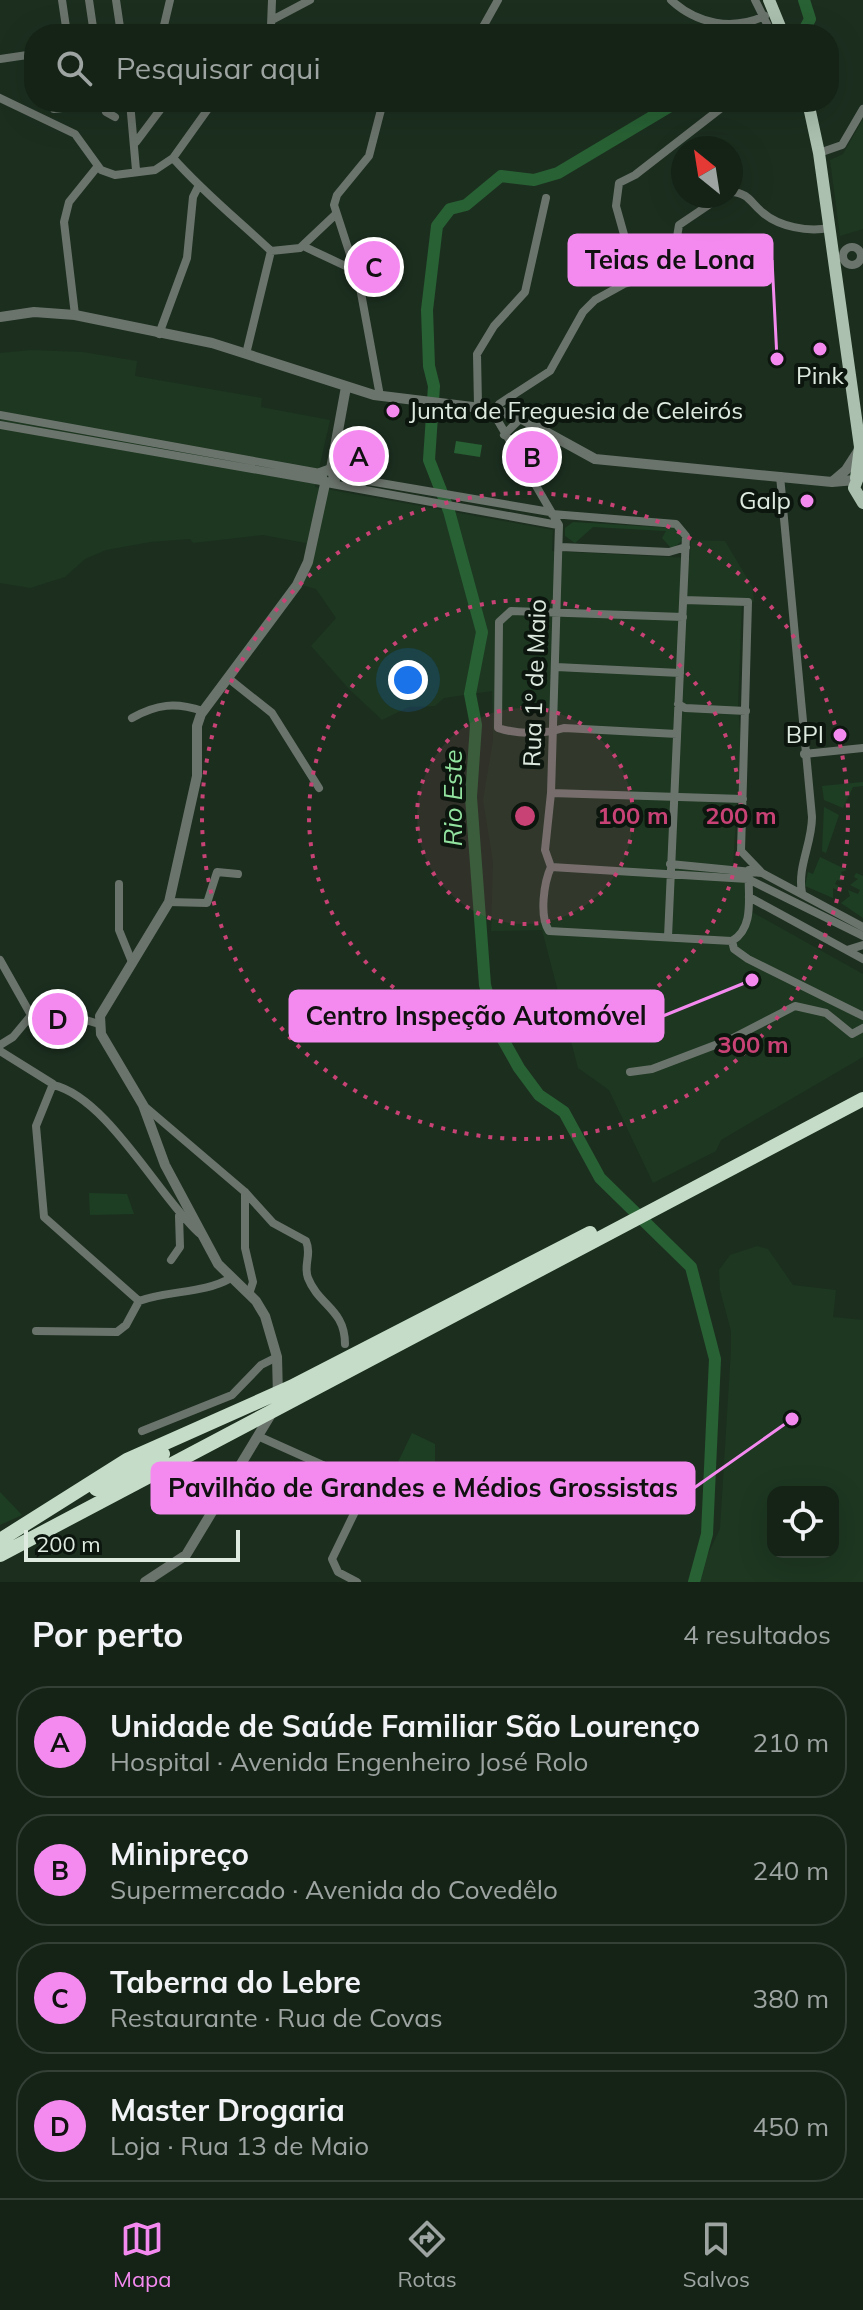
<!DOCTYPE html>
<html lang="pt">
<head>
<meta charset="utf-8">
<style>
  :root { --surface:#152317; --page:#1e2b20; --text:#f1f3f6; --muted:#9da4a1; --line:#344036; --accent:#f489f0 }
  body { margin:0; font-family:Mulish,sans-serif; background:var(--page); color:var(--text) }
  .controls { position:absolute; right:24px; bottom:24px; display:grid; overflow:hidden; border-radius:16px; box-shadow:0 8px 32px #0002 }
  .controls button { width:72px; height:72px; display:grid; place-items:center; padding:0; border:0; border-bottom:2px solid var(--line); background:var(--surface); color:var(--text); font:40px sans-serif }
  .compass { position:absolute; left:671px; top:136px; width:72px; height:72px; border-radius:50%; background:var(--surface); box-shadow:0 8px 32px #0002; rotate:330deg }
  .scale { position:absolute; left:24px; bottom:20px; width:216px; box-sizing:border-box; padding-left:8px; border:4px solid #deeadf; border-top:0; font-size:22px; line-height:28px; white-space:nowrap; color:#deeadf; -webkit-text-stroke:6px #0c150e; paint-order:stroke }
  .you { position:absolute; left:408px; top:680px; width:28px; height:28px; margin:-20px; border:6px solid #fff; border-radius:50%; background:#1a73e8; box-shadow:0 0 0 12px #1a73e833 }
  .badge { display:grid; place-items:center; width:52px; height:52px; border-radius:50%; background:var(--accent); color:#111; font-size:26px; font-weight:700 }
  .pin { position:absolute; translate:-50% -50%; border:4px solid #fff; box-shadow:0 2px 8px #0006 }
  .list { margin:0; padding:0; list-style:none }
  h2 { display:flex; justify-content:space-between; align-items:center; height:104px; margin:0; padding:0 32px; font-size:34px }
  h2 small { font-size:26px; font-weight:400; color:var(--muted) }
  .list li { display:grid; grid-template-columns:52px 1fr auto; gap:24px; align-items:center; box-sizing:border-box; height:112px; margin:0 16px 16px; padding:0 16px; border:2px solid var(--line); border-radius:32px }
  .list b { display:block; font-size:30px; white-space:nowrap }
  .list p { margin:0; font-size:26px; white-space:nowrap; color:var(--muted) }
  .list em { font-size:26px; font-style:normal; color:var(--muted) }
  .icon { flex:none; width:44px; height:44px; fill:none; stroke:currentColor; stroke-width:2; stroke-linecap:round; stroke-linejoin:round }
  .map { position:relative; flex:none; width:863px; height:1582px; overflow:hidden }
  .search { position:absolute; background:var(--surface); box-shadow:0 8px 32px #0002; left:24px; right:24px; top:24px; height:88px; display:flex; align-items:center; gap:20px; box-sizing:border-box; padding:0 28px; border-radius:32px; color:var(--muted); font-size:30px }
  .sheet { height:616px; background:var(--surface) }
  nav { display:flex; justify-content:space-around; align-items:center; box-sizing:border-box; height:112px; border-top:2px solid var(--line); background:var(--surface); font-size:22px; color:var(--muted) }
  nav a { display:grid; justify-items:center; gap:4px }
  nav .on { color:var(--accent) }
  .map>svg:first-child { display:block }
  .built { fill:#1d3721; fill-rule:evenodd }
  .green { fill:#1d3e23 }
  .water { fill:#286134 }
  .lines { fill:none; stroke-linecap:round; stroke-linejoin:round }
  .river { stroke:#286134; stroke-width:12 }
  .minor { stroke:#6b746c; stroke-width:8 }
  .tertiary { stroke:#6b746c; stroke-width:10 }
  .primary { stroke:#abc0ae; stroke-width:12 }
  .motorway { stroke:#c5ddc8; stroke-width:14 }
  .ring { fill:none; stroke:#c84275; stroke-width:4; stroke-dasharray:4 8 }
  .poi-dot { fill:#f489f0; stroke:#0c150e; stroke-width:3 }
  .labels { text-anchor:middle; stroke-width:8; stroke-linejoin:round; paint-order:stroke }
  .poi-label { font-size:24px; fill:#deeadf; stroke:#0c150e; text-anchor:end }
  .street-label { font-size:24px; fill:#deeadf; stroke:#0c150e }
  .water-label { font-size:26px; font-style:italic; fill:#92e39f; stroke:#0c150e }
  .centre { fill:#c84275; stroke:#0c150e; stroke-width:4 }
  .ring-label { font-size:24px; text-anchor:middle; font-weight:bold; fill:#c84275; stroke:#0c150e; stroke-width:8; stroke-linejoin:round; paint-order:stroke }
  .leader { fill:none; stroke:#f489f0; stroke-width:3 }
  .callout-dot { fill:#f489f0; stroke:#0c150e; stroke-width:3 }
  .callout { fill:#f489f0; stroke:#f489f0; stroke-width:3 }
  .callout-label { font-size:26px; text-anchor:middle; font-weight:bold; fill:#111 }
</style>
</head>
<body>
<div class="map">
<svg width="863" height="1582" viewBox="0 0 863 1582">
  <rect width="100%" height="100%" fill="#1c2f1f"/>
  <!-- built -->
  <path class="built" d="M863 119V229L840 236 830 160 843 154Z
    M31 350 83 352 137 361 135 376 262 398 261 407 330 420 315 487 553 530 552 551 690 558 691 540 725 541 753 588 754 602H742L738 706 741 743 732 880 745 882V908L863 974V1057L721 1140 716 1151 653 1183 609 1090 578 1068 542 930 491 931 493 862 483 800 493 740 492 691 444 698 435 706 409 707 382 720 348 688 311 646 336 618 316 589 294 583 303 565 306 543 263 535 193 543 190 539 150 542 106 550 85 559 65 577 30 588 0 583V353Z
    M757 1246 768 1249 793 1285 836 1290 833 1317 863 1320V1582H699L703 1564 720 1529 731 1350V1331L720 1290 719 1270 730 1255ZM833 1492V1552H773V1492Z"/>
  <!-- green -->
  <path class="green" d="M573 522 673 528 682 535V541L672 549 662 538 666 531 593 527 575 543 565 536V528Z
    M863 782V786L853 787 843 808 824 800 822 786Z
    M824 807 839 815 826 853 822 851Z
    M820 857 847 870 841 872 843 877 841 881 837 880 835 884 839 886 837 890 833 888V898L805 886 808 872 813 874Z
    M856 873 863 876V918L841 903 850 896 848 890 858 894 860 890 850 885 858 879 854 877Z
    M89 1193 127 1194 134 1214 90 1215Z
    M412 1433 435 1444V1471L422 1498 388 1483Z
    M0 1492 22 1515 0 1525Z"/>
  <!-- water -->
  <path class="water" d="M456 441 482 445 480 457 454 453Z"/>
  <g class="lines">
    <!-- river -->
    <path class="river" d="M802 34 810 19 804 0
      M677 102 558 173 534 180 501 176 466 205 450 209 437 226 427 310 429 366 434 386 429 460 449 511 482 632 470 694 476 725 471 797 485 985 497 1029 519 1068 539 1095 564 1112 600 1178 691 1267 715 1359 707 1534 694 1582"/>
    <!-- minor -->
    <path class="minor" d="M62 0 67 34
      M89 0 94 34
      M116 0 121 34
      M671 0C697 24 732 31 765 16
      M755 0 772 34
      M272 20 310 0
      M162 34 170 0
      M216 34 217 33
      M263 34 271 26 272 0
      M479 34 498 0
      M0 59 34 54
      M0 98 75 134 101 170 115 175 155 170 173 158 213 102
      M103 102 106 112 115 117
      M130 102 136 170
      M54 109 103 103
      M136 142 166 102
      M819 153 842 145 863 109
      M173 158C204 193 238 220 271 251
      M731 192C749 193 750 202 762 212 779 227 808 232 829 228
      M303 246 356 271
      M843 256a9 9 0 1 1 18 0a9 9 0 1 1-18 0Z
      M271 251 300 248 336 214
      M637 281 616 206 619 183 635 175 729 102
      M75 315 64 222 69 202 98 166
      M159 334 187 258 193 197 198 187
      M246 354 271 251
      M380 396 359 282 334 205 337 195 369 156 383 102
      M478 406 477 354 494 326 525 292 546 198
      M491 409 559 525 551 793 545 850 551 867
      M497 410 499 404 550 371 583 312 595 300 624 284 662 272 674 255 679 225 722 196
      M0 415 320 473
      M0 425 321 481
      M504 435 521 418
      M332 470 357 479 550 512
      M780 476 812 817C812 844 797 867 802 893
      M332 484 558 525
      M552 514 676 524 686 536 668 937
      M561 547 669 552 686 547
      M684 600 748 602 741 851 762 873
      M556 667 680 673
      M228 678 272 713 319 788
      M678 704 685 708 746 711
      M132 718C157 704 175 702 203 711
      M677 734 564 728C544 734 519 735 498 728L499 622 511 611 683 617
      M804 754 863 748
      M551 793 743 799
      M670 864 762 873 863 927
      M551 867C544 882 539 916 549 931L732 941C756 927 747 894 749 870
      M551 867 748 879 863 936
      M119 884V930L132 962
      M749 897 863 959
      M169 902 207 903 217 872 238 874
      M732 941 734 949 748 959 863 1016
      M847 950 863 945
      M0 960 31 1015
      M0 1045 13 1037 39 1006 99 1024
      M0 1051 53 1084 36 1126 44 1217 139 1301
      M630 1072 652 1069 731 1039 795 1006 826 1013 852 1034 863 1028
      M53 1085C107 1097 159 1197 199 1233
      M143 1105 245 1192 273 1223 306 1241C312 1255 303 1265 308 1278 319 1306 345 1309 345 1344
      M245 1192V1248L253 1282 249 1294
      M171 1260 180 1247 179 1216
      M36 1331 117 1332 126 1325 139 1301C169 1290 203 1294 231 1278
      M142 1431 232 1395 261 1365 277 1357
      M260 1437 365 1484 366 1489 332 1559 338 1572 357 1582"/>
    <!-- tertiary -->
    <path class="tertiary" d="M0 317 34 312 75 315 212 343 374 395 497 410 524 420 595 459 832 482 855 480
      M331 469 346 387
      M832 482 846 470 857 453
      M325 484 320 473 331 469
      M325 484 335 480 331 469
      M278 1396 277 1357 265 1316 256 1301 218 1264 165 1165 143 1105 101 1034 100 1016 169 902 197 776V726L201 714 297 585 308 562 325 484
      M145 1582 186 1555 273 1411"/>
    <!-- primary -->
    <path class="primary" d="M769 0 783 34
      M808 102 819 153 860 447 856 478
      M859 475 854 488 863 503"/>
    <!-- motorway -->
    <path class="motorway" d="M96 1489 163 1454
      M0 1540 127 1460 291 1387 590 1233
      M0 1555 863 1099"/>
  </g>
  <!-- distance rings -->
  <circle cx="525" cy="816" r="108" fill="#c84275" fill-opacity=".12"/>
  <g class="ring">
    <circle cx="525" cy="816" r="108"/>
    <circle cx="525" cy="816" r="216"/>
    <circle cx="525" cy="816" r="323"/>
  </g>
  <!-- markers -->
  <g class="poi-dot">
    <circle cx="820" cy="349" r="8"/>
    <circle cx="393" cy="411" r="8"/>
    <circle cx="807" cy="501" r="8"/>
    <circle cx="840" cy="735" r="8"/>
  </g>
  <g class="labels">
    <!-- poi labels -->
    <g class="poi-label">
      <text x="820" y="384" text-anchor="middle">Pink</text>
      <text x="409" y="419" text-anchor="start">Junta de Freguesia de Celeirós</text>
      <text x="791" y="509">Galp</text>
      <text x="824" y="743">BPI</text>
    </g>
    <!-- street labels -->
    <g class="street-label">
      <text transform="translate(535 683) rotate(-88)" y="8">Rua 1º de Maio</text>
    </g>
    <!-- water labels -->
    <g class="water-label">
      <text transform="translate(453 798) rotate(-90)" y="9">Rio Este</text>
    </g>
  </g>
  <circle cx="525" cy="816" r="12" class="centre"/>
  <g class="ring-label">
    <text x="633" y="824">100 m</text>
    <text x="741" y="824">200 m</text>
    <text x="753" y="1053">300 m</text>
  </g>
  <!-- callouts -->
  <path class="leader" d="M777 359L772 260M752 980L663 1016M792 1419L694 1488"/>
  <g class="callout-dot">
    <circle cx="777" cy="359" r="8"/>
    <circle cx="752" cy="980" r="8"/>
    <circle cx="792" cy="1419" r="8"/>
  </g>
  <g class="callout">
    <rect x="569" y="235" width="203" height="50" rx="8"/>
    <rect x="290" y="991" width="373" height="50" rx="8"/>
    <rect x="152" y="1463" width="542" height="50" rx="8"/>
  </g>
  <g class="callout-label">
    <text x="670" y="269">Teias de Lona</text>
    <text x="476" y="1025">Centro Inspeção Automóvel</text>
    <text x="423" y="1497">Pavilhão de Grandes e Médios Grossistas</text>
  </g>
</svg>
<div class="controls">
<button><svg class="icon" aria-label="locate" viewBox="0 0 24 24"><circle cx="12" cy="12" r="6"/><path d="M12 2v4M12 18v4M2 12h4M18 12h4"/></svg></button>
</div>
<svg class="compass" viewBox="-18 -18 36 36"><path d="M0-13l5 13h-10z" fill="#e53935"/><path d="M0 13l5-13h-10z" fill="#9da4a1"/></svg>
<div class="scale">200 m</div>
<div class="you"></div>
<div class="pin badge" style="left:359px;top:456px">A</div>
<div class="pin badge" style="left:532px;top:457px">B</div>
<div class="pin badge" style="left:374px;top:267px">C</div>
<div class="pin badge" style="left:58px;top:1019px">D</div>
<div class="search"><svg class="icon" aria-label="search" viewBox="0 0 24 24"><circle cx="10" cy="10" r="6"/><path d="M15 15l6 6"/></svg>Pesquisar aqui</div>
</div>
<section class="sheet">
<h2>Por perto<small>4 resultados</small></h2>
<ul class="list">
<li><span class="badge">A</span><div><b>Unidade de Saúde Familiar São Lourenço</b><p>Hospital · Avenida Engenheiro José Rolo</p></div><em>210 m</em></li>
<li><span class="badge">B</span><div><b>Minipreço</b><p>Supermercado · Avenida do Covedêlo</p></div><em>240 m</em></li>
<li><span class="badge">C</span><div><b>Taberna do Lebre</b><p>Restaurante · Rua de Covas</p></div><em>380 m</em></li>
<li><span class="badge">D</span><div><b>Master Drogaria</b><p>Loja · Rua 13 de Maio</p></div><em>450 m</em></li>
</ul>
</section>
<nav>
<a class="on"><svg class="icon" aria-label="map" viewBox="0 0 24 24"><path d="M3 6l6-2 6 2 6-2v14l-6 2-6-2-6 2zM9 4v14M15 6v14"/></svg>Mapa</a>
<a><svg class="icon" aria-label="directions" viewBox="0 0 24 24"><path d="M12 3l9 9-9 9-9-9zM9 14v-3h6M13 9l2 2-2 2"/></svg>Rotas</a>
<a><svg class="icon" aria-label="saved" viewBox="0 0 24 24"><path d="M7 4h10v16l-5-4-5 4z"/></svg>Salvos</a>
</nav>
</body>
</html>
